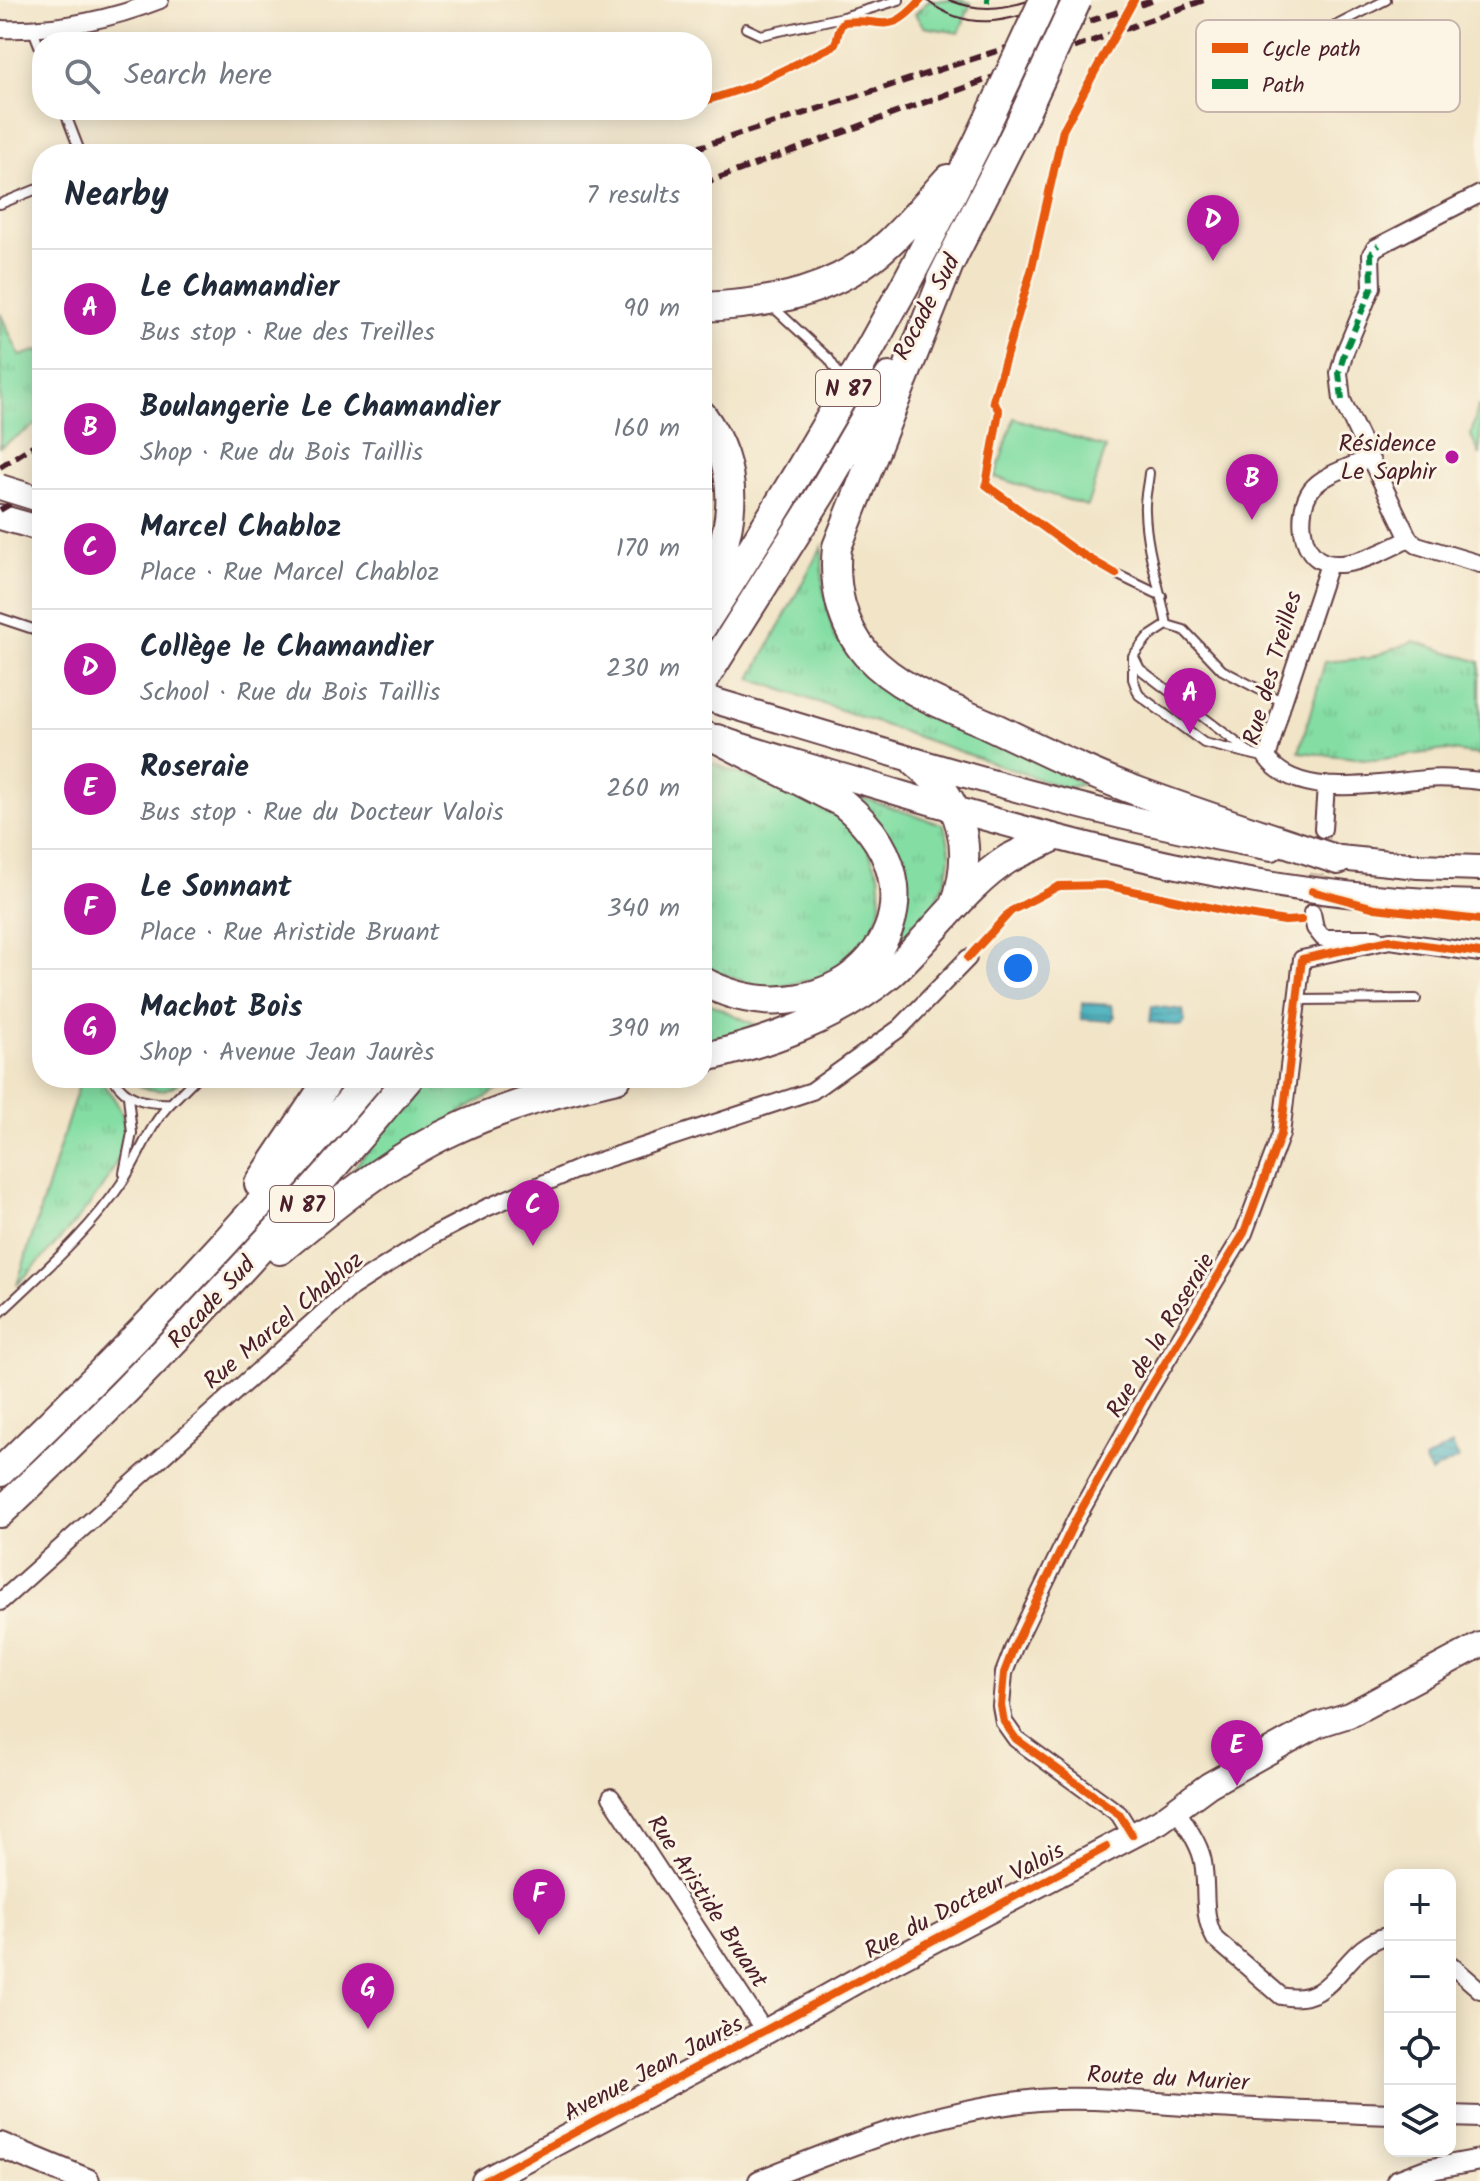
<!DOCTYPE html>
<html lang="en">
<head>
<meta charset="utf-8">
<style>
  :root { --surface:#fff; --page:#f2f2f3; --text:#1f2937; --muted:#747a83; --line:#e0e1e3; --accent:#b5179e }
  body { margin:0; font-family:Kalam,sans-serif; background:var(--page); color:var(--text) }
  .controls { position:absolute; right:24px; bottom:24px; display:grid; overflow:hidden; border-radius:16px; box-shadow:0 4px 20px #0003 }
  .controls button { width:72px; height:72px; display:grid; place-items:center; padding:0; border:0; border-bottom:2px solid var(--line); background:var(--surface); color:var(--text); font:40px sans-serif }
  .you { position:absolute; left:1018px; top:968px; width:28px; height:28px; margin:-20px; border:6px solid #fff; border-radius:50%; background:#1a73e8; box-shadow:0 0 0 12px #1a73e833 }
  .badge { display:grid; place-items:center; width:52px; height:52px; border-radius:50%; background:var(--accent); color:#fff; font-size:26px; font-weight:700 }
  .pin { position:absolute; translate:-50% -66px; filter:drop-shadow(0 2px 4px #0008) }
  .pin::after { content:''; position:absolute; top:42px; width:28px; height:24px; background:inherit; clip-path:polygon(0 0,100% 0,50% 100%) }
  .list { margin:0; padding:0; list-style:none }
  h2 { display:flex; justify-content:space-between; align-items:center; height:104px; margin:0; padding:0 32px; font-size:34px }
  h2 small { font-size:26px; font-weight:400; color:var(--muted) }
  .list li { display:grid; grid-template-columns:52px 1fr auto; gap:24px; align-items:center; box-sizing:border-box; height:120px; padding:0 32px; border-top:2px solid var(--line) }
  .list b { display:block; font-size:30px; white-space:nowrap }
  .list p { margin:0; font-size:26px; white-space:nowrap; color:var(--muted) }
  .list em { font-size:26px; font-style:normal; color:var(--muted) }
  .icon { flex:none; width:44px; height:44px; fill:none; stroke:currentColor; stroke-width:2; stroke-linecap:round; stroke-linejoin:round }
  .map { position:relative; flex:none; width:1480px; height:2181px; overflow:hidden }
  .search { position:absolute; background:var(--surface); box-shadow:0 4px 20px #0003; left:32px; top:32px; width:680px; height:88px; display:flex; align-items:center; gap:20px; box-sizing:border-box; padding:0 28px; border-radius:32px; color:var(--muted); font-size:30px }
  .panel { position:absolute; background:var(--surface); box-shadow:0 4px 20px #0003; left:32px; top:144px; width:680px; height:944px; border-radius:32px }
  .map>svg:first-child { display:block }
  .grass { fill:url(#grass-tufts); stroke:#677e68; stroke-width:2 }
  .green { fill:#84dea4; stroke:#677e68; stroke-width:2 }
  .water { fill:url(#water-rules); stroke:#446673; stroke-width:2 }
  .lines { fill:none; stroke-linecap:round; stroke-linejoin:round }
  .minor-tunnel { stroke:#d0bda8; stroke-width:16; stroke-dasharray:16 8; stroke-linecap:butt }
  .service-casing { stroke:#633d42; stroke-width:12 }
  .minor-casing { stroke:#633d42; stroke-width:20 }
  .tertiary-casing { stroke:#633d42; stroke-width:24 }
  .secondary-casing { stroke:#633d42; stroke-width:28 }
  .trunk-casing { stroke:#633d42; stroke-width:32 }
  .service { stroke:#fff; stroke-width:8 }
  .minor { stroke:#fff; stroke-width:16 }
  .tertiary { stroke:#fff; stroke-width:20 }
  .secondary { stroke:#fff; stroke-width:24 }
  .trunk { stroke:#fff; stroke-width:28 }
  .tram { stroke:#4a1f2b; stroke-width:2 }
  .rail { stroke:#4a1f2b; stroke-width:6; stroke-dasharray:12 6; stroke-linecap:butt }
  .secondary-bridge-casing { stroke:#633d42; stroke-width:28; stroke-linecap:butt }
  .trunk-bridge-casing { stroke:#633d42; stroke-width:32; stroke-linecap:butt }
  .secondary-bridge { stroke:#fff; stroke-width:24 }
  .trunk-bridge { stroke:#fff; stroke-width:28 }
  .quiet { stroke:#00873e; stroke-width:6; stroke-dasharray:12 6; stroke-linecap:butt }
  .cycleway-casing { stroke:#fcf5e5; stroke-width:13 }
  .cycleway { stroke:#e8590c; stroke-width:8 }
  .poi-dot { fill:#b5179e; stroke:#fcf5e5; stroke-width:3 }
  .labels { text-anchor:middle; stroke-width:6; stroke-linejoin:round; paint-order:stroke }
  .shield { fill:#fcf5e5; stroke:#7f5f63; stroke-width:2 }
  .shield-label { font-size:22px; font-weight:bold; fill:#4a1f2b }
  .street-label { font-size:24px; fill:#4a1f2b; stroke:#fcf5e5 }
  .poi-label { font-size:24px; fill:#4a1f2b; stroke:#fcf5e5; text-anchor:end }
  .key { fill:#fcf5e5; stroke:#c7b5ad; stroke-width:2 }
  .key-label { font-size:22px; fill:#4a1f2b }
</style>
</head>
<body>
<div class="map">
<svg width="1480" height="2181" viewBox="0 0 1480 2181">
  <defs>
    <pattern id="grass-tufts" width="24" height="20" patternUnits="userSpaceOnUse" patternTransform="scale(2)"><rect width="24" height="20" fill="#84dea4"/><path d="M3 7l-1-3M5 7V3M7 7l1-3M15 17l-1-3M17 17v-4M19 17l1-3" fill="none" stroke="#74be8d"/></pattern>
    <pattern id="water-rules" width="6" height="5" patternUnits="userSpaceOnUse" patternTransform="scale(2)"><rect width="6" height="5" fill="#3dacbb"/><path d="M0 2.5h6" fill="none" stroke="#358b98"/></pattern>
  </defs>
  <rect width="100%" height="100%" fill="#fcf5e5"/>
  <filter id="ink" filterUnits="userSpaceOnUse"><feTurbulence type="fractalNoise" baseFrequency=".0125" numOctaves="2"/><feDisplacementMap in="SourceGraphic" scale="16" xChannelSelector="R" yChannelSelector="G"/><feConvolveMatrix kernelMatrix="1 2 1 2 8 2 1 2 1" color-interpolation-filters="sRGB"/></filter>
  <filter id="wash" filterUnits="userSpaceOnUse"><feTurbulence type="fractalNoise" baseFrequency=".006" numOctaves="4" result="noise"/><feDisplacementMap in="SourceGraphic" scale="32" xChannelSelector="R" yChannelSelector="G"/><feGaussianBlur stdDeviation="1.8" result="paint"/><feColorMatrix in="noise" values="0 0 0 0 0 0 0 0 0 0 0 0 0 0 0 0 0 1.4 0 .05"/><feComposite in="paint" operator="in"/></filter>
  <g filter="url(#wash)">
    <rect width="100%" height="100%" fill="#f1e4c7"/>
    <!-- grass -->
    <path class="grass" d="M929 0H962L971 3 959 33 924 27 915 14Z
      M0 313 20 356 42 349V421L0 447Z
      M702 465 708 542 702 555Z
      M822 546 823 587 834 637 889 688 1084 784 1065 788 751 679Z
      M1414 641 1480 662V755L1446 750 1375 760 1299 752 1325 662 1369 658Z
      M702 759 819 805 860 831 879 874 881 905 869 940 853 961 830 975 767 990 702 967Z
      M851 794 944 825C946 835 951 847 950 857 947 891 916 939 890 960L901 929 893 841 874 817Z
      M702 999 706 1002 760 1027 702 1041Z
      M81 1078H97C110 1091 126 1112 125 1131 123 1181 50 1249 17 1285Z
      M128 1078H183C167 1096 145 1093 128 1078Z
      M428 1078H546L498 1090 360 1175 352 1170Z"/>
    <!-- green -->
    <path class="green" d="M1478 406H1480V455L1471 436Z
      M1014 418 1106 448 1087 506 995 477Z"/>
    <!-- water -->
    <path class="water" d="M1082 1003 1111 1005 1115 1016 1111 1021 1081 1019Z
      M1152 1006 1183 1010 1185 1022 1181 1026 1150 1022Z
      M1452 1445 1459 1458 1431 1473 1424 1460Z"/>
  </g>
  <g filter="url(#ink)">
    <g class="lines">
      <!-- minor-tunnel -->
      <path class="minor-tunnel" d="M1312 913 1323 829"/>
      <defs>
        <path id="service" d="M746 28 761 35 843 17 899 0
          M33 30 42 53
          M1327 30 1386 0
          M64 110 81 154
          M0 204 42 187
          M771 305 829 359 844 382
          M1149 473C1148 485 1144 499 1145 511 1146 551 1160 587 1167 625
          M1116 574 1162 596
          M0 618 42 632
          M1134 657 1140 669 1249 752
          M1267 758 1204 743 1139 695 1133 679V656L1147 638 1167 625 1184 630 1222 670 1283 702
          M1297 1000 1416 999
          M113 1078C126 1100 147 1104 171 1103L196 1078
          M124 1173 132 1133 128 1096
          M0 1313C43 1272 90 1231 123 1181 140 1156 149 1125 171 1103"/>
        <path id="minor" d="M0 29C55 31 109 20 160 0
          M1480 194 1375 248 1371 254 1372 287 1344 354 1339 373 1342 400 1409 539 1417 545 1480 564
          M1370 458C1353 466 1323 474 1311 490 1303 501 1301 518 1303 531 1312 591 1378 554 1409 539
          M1329 564 1283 702 1267 758C1298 801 1380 783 1425 779 1443 777 1462 779 1480 781
          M1323 829 1326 785
          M1312 913 1315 928 1323 938H1376
          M0 1602 352 1287 432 1236 486 1208 587 1165 812 1091 900 1028 968 958
          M611 1797 765 2032
          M1177 1810C1186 1826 1200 1844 1203 1862 1208 1889 1201 1914 1215 1939L1281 1996C1339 2008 1339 1946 1390 1935
          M1132 1835 1119 1814 1016 1739 1004 1722 1001 1706 1004 1673 1014 1647 1075 1521 1148 1391 1244 1233 1281 1134 1302 959 1390 940 1480 953
          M1450 1964 1480 1990"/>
        <path id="tertiary" d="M1450 2116 1480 2117
          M759 2181C853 2143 936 2110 1038 2100 1087 2096 1135 2102 1184 2105 1252 2110 1321 2111 1390 2114
          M1397 2181 1426 2170 1480 2160"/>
        <path id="secondary" d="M0 517 42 529
          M702 697C891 753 1077 813 1272 848
          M702 733C767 755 833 773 899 793 1088 849 1282 900 1480 903
          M1320 856 1418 866 1480 868
          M0 2145 87 2181
          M484 2181 765 2032 872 1972 1160 1821 1209 1785 1286 1742 1317 1725 1349 1715 1480 1645"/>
        <path id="trunk" d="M949 264 837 547C833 585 841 625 867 655 898 689 946 706 987 724 1038 748 1089 774 1142 793 1207 817 1273 838 1338 860
          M941 280 1018 128
          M702 307C771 304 838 292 890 242 910 223 929 200 948 179
          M702 415C746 475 733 536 702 598
          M702 627C774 516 841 403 904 287 930 239 954 189 979 140
          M702 683 822 492 889 377
          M916 763C963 800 975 848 955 905
          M702 981C836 1053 971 908 843 803L718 739
          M702 1058C769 1042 836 1019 890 974 928 941 966 885 1008 859 1022 851 1038 845 1052 838
          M259 1184 330 1078
          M280 1250C333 1206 389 1160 452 1131 504 1106 562 1091 617 1078
          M0 1472C131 1347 253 1216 370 1078
          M0 1513C146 1376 281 1231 409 1078"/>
      </defs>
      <!-- service casing -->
      <use href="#service" class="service-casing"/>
      <!-- minor casing -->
      <use href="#minor" class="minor-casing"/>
      <!-- tertiary casing -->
      <use href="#tertiary" class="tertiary-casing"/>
      <!-- secondary casing -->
      <use href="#secondary" class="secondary-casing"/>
      <!-- trunk casing -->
      <use href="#trunk" class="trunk-casing"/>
      <!-- service -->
      <use href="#service" class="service"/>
      <!-- minor -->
      <use href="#minor" class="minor"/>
      <!-- tertiary -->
      <use href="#tertiary" class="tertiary"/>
      <!-- secondary -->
      <use href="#secondary" class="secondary"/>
      <!-- trunk -->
      <use href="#trunk" class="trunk"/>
      <!-- tram -->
      <path class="tram" d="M926 0C975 38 1016 17 1068 0
        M949 0C976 11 1000 10 1028 1"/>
      <!-- rail -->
      <path class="rail" d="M678 154 1155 0
        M702 184 1204 0
        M0 467 42 440
        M0 510 42 485"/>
      <defs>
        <path id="secondary-bridge" d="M0 487 42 500"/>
        <path id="trunk-bridge" d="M1018 128 1077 0
          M979 140 1044 0"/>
      </defs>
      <!-- secondary-bridge casing -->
      <use href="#secondary-bridge" class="secondary-bridge-casing"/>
      <!-- trunk-bridge casing -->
      <use href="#trunk-bridge" class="trunk-bridge-casing"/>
      <!-- secondary-bridge -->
      <use href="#secondary-bridge" class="secondary-bridge"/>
      <!-- trunk-bridge -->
      <use href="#trunk-bridge" class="trunk-bridge"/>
      <!-- quiet -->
      <path class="quiet" d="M985 0H990
        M1342 400 1339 373 1344 354 1372 287 1371 254 1379 245"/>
      <defs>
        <path id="cycleway" d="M702 102 748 87 833 46C840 39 836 28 844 22 885 17 887 38 921 0
          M1116 574 1073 549 986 485 999 411 993 401 1032 268 1063 130 1134 0
          M1312 891 1375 908 1480 920
          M968 958 1011 911 1059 886 1105 885 1236 913 1285 921 1301 920
          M1132 1835 1119 1814 1016 1739 1004 1722 1001 1706 1004 1673 1014 1647 1075 1521 1148 1391 1244 1233 1281 1134 1302 959 1390 940 1480 953
          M484 2181 1107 1847"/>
      </defs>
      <!-- cycleway casing -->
      <use href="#cycleway" class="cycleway-casing"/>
      <!-- cycleway -->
      <use href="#cycleway" class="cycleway"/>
    </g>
  </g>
  <!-- markers -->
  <circle class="poi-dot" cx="1452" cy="457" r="8"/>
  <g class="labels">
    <!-- shield labels -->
    <g class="shield">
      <rect x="816" y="370" width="64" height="36" rx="6"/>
      <rect x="270" y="1186" width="64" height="36" rx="6"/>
    </g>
    <g class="shield-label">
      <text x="848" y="396">N 87</text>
      <text x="302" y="1212">N 87</text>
    </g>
    <!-- street labels -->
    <g class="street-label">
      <text transform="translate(926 307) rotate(-62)" y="8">Rocade Sud</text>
      <text transform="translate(1272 668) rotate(-74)" y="8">Rue des Treilles</text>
      <text transform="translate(211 1302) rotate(-47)" y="8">Rocade Sud</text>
      <text transform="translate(283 1320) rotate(-40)" y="8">Rue Marcel Chabloz</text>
      <text transform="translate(1160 1335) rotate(-59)" y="8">Rue de la Roseraie</text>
      <text transform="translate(964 1900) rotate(-28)" y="8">Rue du Docteur Valois</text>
      <text transform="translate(708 1901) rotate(57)" y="8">Rue Aristide Bruant</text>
      <text transform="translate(653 2068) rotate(-28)" y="8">Avenue Jean Jaurès</text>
      <text transform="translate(1168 2078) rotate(3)" y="8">Route du Murier</text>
    </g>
    <!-- poi labels -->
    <g class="poi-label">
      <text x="1436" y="451">Résidence<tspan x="1436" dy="28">Le Saphir</tspan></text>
    </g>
  </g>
  <!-- legend -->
  <rect x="1196" y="20" width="264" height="92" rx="12" class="key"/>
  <rect x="1212" y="43" width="36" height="10" fill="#e8590c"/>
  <rect x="1212" y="79" width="36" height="10" fill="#00873e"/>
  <g class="key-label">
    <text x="1262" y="56">Cycle path</text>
    <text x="1262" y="92">Path</text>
  </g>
</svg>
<div class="controls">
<button>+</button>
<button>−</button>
<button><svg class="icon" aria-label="locate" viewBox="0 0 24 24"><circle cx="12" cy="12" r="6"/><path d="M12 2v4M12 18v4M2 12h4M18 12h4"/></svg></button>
<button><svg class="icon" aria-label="layers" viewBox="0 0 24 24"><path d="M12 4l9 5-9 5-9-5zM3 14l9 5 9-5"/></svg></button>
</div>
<div class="you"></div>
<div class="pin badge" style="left:1190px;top:734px">A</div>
<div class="pin badge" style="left:1252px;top:520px">B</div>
<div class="pin badge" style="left:533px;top:1246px">C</div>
<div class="pin badge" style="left:1213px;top:261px">D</div>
<div class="pin badge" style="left:1237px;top:1786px">E</div>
<div class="pin badge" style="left:539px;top:1935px">F</div>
<div class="pin badge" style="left:368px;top:2029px">G</div>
<div class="search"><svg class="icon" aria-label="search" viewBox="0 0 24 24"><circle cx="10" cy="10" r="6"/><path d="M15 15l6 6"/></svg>Search here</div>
<section class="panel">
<h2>Nearby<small>7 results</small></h2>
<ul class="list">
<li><span class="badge">A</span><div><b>Le Chamandier</b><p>Bus stop · Rue des Treilles</p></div><em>90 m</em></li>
<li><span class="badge">B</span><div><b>Boulangerie Le Chamandier</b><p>Shop · Rue du Bois Taillis</p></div><em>160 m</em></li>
<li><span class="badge">C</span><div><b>Marcel Chabloz</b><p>Place · Rue Marcel Chabloz</p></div><em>170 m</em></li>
<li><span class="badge">D</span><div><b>Collège le Chamandier</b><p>School · Rue du Bois Taillis</p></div><em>230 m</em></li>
<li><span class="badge">E</span><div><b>Roseraie</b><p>Bus stop · Rue du Docteur Valois</p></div><em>260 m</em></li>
<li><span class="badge">F</span><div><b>Le Sonnant</b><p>Place · Rue Aristide Bruant</p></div><em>340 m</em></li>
<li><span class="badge">G</span><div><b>Machot Bois</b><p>Shop · Avenue Jean Jaurès</p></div><em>390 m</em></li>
</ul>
</section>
</div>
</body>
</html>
